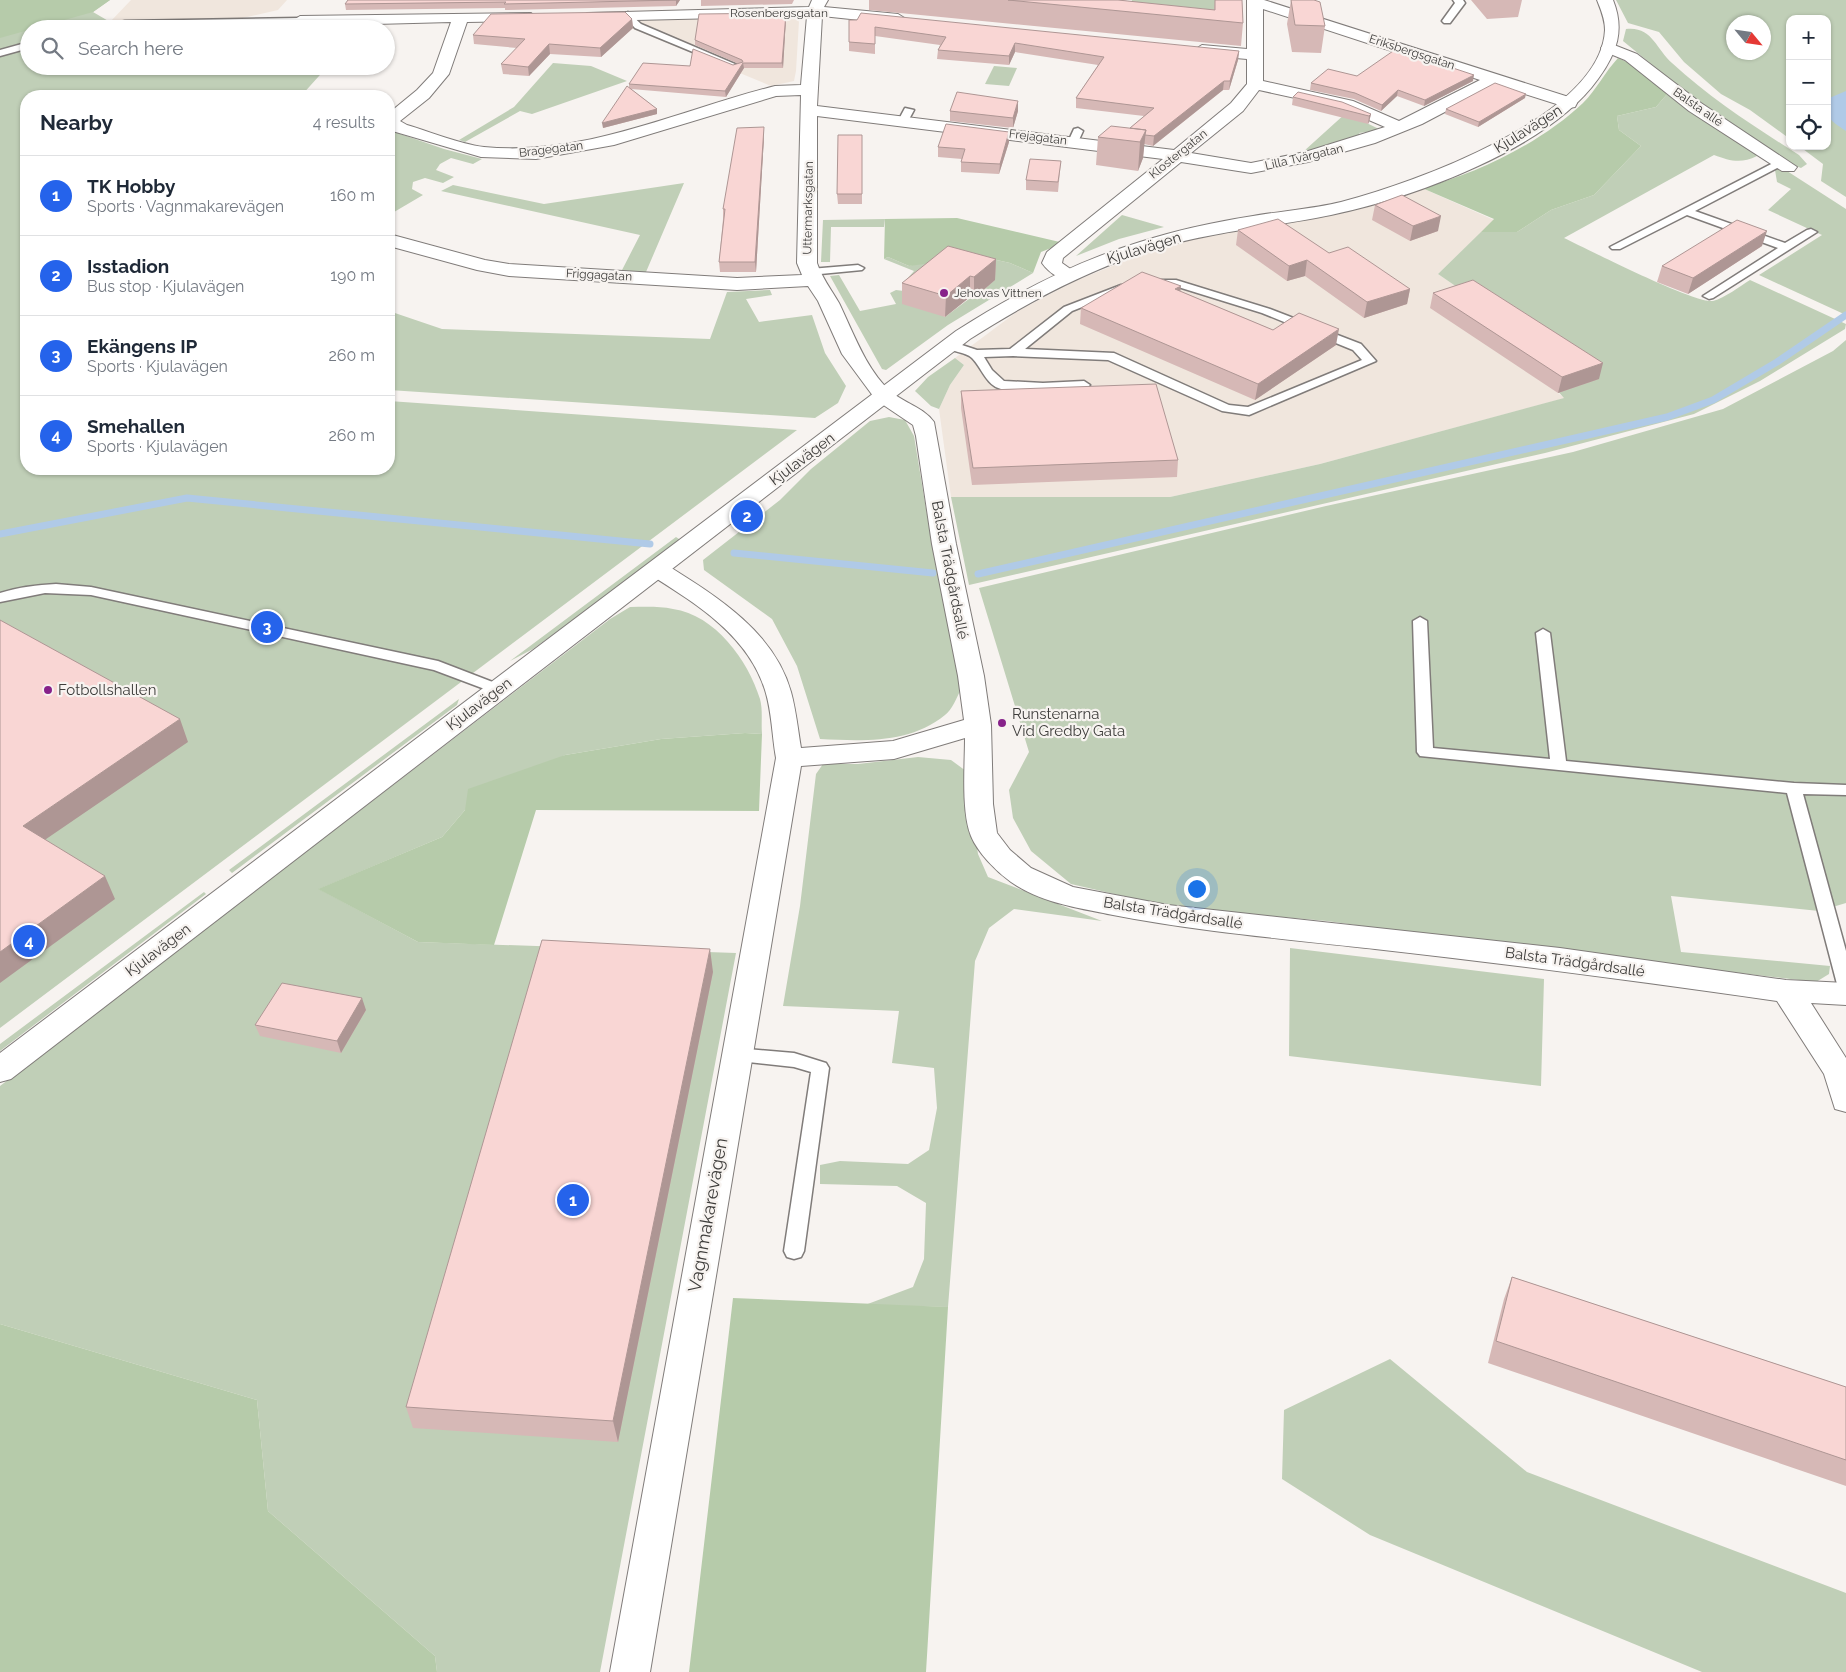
<!DOCTYPE html>
<html lang="en">
<head>
<meta charset="utf-8">
<style>
  :root { --surface:#fff; --page:#f2f2f3; --text:#1f2937; --muted:#747a83; --line:#e0e1e3; --accent:#2563eb }
  body { margin:0; font-family:Raleway,sans-serif; background:var(--page); color:var(--text) }
  .controls { position:absolute; right:15px; top:15px; display:grid; overflow:hidden; border-radius:10px; box-shadow:0 1px 4px #0004 }
  .controls button { width:45px; height:45px; display:grid; place-items:center; padding:0; border:0; border-bottom:1px solid var(--line); background:var(--surface); color:var(--text); font:25px sans-serif }
  .compass { position:absolute; left:1726px; top:15px; width:45px; height:45px; border-radius:50%; background:var(--surface); box-shadow:0 1px 4px #0004; rotate:119deg }
  .you { position:absolute; left:1196px; top:888px; width:18px; height:18px; margin:-12px; border:4px solid #fff; border-radius:50%; background:#1a73e8; box-shadow:0 0 0 8px #1a73e833 }
  .badge { display:grid; place-items:center; width:32px; height:32px; border-radius:50%; background:var(--accent); color:#fff; font-size:16px; font-weight:700 }
  .pin { position:absolute; translate:-50% -50%; border:2px solid #fff; box-shadow:0 1px 5px #0006 }
  .list { margin:0; padding:0; list-style:none }
  h2 { display:flex; justify-content:space-between; align-items:center; height:65px; margin:0; padding:0 20px; font-size:21px }
  h2 small { font-size:16px; font-weight:400; color:var(--muted) }
  .list li { display:grid; grid-template-columns:32px 1fr auto; gap:15px; align-items:center; box-sizing:border-box; height:80px; padding:0 20px; border-top:1px solid var(--line) }
  .list b { display:block; font-size:19px; white-space:nowrap }
  .list p { margin:0; font-size:16px; white-space:nowrap; color:var(--muted) }
  .list em { font-size:16px; font-style:normal; color:var(--muted) }
  .icon { flex:none; width:28px; height:28px; fill:none; stroke:currentColor; stroke-width:2; stroke-linecap:round; stroke-linejoin:round }
  .map { position:relative; flex:none; width:1846px; height:1672px; overflow:hidden }
  .search { position:absolute; background:var(--surface); box-shadow:0 1px 4px #0004; left:20px; top:20px; width:375px; height:55px; display:flex; align-items:center; gap:12px; box-sizing:border-box; padding:0 18px; border-radius:28px; color:var(--muted); font-size:19px }
  .panel { position:absolute; background:var(--surface); box-shadow:0 1px 4px #0004; left:20px; top:90px; width:375px; height:385px; border-radius:20px }
  .map>svg:first-child { display:block }
  .built { fill:#f0e6dd }
  .green { fill:#c0cfb7; fill-rule:evenodd }
  .forest { fill:#b6cbaa }
  .water { fill:#b0cae7 }
  .lines { fill:none; stroke-linecap:round; stroke-linejoin:round }
  .stream { stroke:#b0cae7; stroke-width:7 }
  .service-casing { stroke:#807c7a; stroke-width:3 }
  .minor-casing { stroke:#807c7a; stroke-width:2 }
  .tertiary-casing { stroke:#807c7a; stroke-width:2 }
  .service { fill:#fff; fill-rule:evenodd }
  .minor { fill:#fff; fill-rule:evenodd }
  .tertiary { fill:#fff; fill-rule:evenodd }
  .wall { fill:#d6b8b6 }
  .shaded-wall { fill:#ae9694 }
  .building { fill:#f9d6d4; stroke:#ae9694 }
  .poi-dot { fill:#87228a; stroke:#f7f3f0; stroke-width:2 }
  .labels { text-anchor:middle; stroke-width:4.5; stroke-linejoin:round; paint-order:stroke }
  .far-street-label { font-size:12px; fill:#3e3d3b; stroke:#f7f3f0 }
  .far-poi-label { font-size:12px; fill:#3e3d3b; stroke:#f7f3f0; text-anchor:start }
  .street-label { font-size:15px; fill:#3e3d3b; stroke:#f7f3f0 }
  .poi-label { font-size:15px; fill:#3e3d3b; stroke:#f7f3f0; text-anchor:start }
  .near-street-label { font-size:18px; fill:#3e3d3b; stroke:#f7f3f0 }
</style>
</head>
<body>
<div class="map">
<svg width="1846" height="1672" viewBox="0 0 1846 1672">
  <rect width="100%" height="100%" fill="#f7f3f0"/>
  <!-- built -->
  <path class="built" d="M131 0H287L278 10 238 19 110 22Z
    M781 17 793 18 799 21 796 71 794 81 771 86 611 20Z
    M1422 188 1494 220 1438 274 1470 296 1559 394 1565 398 1320 464 1170 497H951L939 409 950 385 964 365 955 358 1018 311 1075 281 1157 248 1229 229 1341 213Z"/>
  <!-- green -->
  <path class="green" d="M0 0H110L93 12 117 26H162L160 29H29V66H328L301 96H26V469H389V401L797 430 0 1028Z
    M1132 0H1240L1243 18 1130 7Z
    M1616 0H1846V197L1821 181 1823 164 1799 146H1827V19H1790V139L1750 110 1721 94 1684 62 1659 32 1628 23ZM1734 22H1764V52H1734Z
    M268 24 364 25 361 29H265Z
    M1626 29C1652 26 1656 49 1672 63 1711 99 1755 127 1799 155L1807 164 1801 168 1793 165 1700 104 1623 41Z
    M553 63 591 66 627 81 532 114 520 111 465 142 459 140 514 107Z
    M994 66 1017 68 1009 86 985 84Z
    M1668 93 1755 150 1757 156C1741 164 1730 161 1714 155L1564 238C1587 249 1695 304 1713 301 1725 298 1740 286 1750 280L1846 324 1845 329 1760 381 1694 414 1545 453 969 585 951 497H1170L1320 464 1564 398 1470 296 1438 274 1481 232H1517L1551 210 1594 195 1641 146 1619 130 1617 116 1656 107Z
    M1346 113 1381 130 1359 133 1362 137 1304 154V151Z
    M389 130 444 149 482 159 473 164 451 158 440 164 436 170 454 177 443 183 425 178 413 182 412 189 423 195 389 215Z
    M1779 168 1787 171 1846 209V315L1759 275 1822 235 1768 210 1791 189 1777 182 1775 170Z
    M684 183 646 272H621L640 235 441 191 453 185 544 204Z
    M1122 215 1164 227 1119 239 1076 256Z
    M885 219 884 227H831L830 262H821L823 220Z
    M957 251 1010 263 1033 273 948 325 886 370 882 369 830 276 839 275 860 311 896 304 890 293 896 290 904 291 945 317 994 280H906L914 271 884 259 888 257 909 266Z
    M770 290 772 295 746 299 759 322 812 315 825 353 846 386 838 403 815 418 389 390V311L442 329 710 339 727 292Z
    M1846 340V903L1819 911 1671 896 1681 952 1830 966 1829 974 1816 982 1485 943 1327 921 1246 914 1153 903 1071 884 1031 851 1013 818 1009 790 1029 752 979 588 1326 506 1573 452 1723 409 1833 351Z
    M955 358 964 365 950 385 939 409 931 406 915 391 928 377Z
    M889 417 905 420 914 436 934 557 961 689C957 697 952 710 945 715 910 744 862 741 820 739L797 666 772 619 704 570 703 560 780 500 811 469 870 421Z
    M676 537 682 541 533 649 510 661Z
    M630 607C644 607 659 606 673 609 715 615 748 660 760 699 763 710 761 723 762 734L745 733 661 739 565 755 465 810 442 837 319 889 418 942 736 953 600 1672H437L435 1656 268 1511 257 1400 0 1324V1086L610 619Z
    M459 699 457 705 232 873 229 870Z
    M918 757 951 760 966 771 978 854 988 877 1102 921 1014 909 989 928 975 961 948 1307 865 1305 913 1287 924 1259 926 1203 897 1186 820 1184V1165L840 1161 908 1164 929 1150 937 1108 934 1068 892 1063 899 1011 783 1006 800 906 816 774 823 764H858Z
    M204 892 206 894 0 1051V1044Z
    M1290 948 1544 979 1541 1086 1289 1056Z
    M1390 1359 1527 1472 1846 1593V1672H1702L1370 1535 1282 1479 1284 1410Z"/>
  <!-- forest -->
  <path class="forest" d="M0 0H110L93 12 0 38Z
    M1618 58 1629 63 1668 93 1656 107 1617 116 1619 130 1641 146 1594 195 1551 210 1517 232H1481L1494 219 1422 188C1477 174 1542 142 1583 103 1596 90 1605 72 1618 58Z
    M957 218 1064 243 1041 252 1033 273 1010 263 957 251 932 263 909 266 888 257 884 259 885 219Z
    M745 733 762 734 759 811 536 810 494 945 418 942 318 889 442 837 465 810 468 789 565 755 661 739Z
    M733 1298 948 1307 926 1672H689Z
    M0 1324 257 1400 268 1511 435 1656 437 1672H0Z"/>
  <!-- water -->
  <path class="water" d="M1846 91V131C1829 119 1827 120 1827 99Z"/>
  <g class="lines">
    <!-- stream -->
    <path class="stream" d="M0 534 187 498 650 544
      M734 553 933 573
      M978 574 1667 417 1713 400 1777 362 1846 315"/>
    <defs>
      <path id="service" d="M1453 0H1463L1465 3 1450 23H1444L1442 21 1455 3Z
        M628 12 641 24 742 67 734 69 635 28 623 15Z
        M300 18 303 19V23L84 29 125 21Z
        M29 42V48L0 56V50Z
        M905 108 914 110 907 123H899L898 121Z
        M1078 128 1083 131 1078 142 1069 144 1068 142 1074 129Z
        M1781 159 1786 162 1785 164 1695 211 1785 243 1807 230 1811 229 1817 232 1713 298 1709 299 1703 296 1778 248 1687 215 1620 249H1612L1610 247Z
        M858 265 864 268 862 270 810 275 804 272 810 269Z
        M1152 280H1176L1270 309 1361 344 1376 361 1249 415 1222 411 1108 360 1013 356 984 357 992 370 1004 381 1043 383 1084 381 1090 385C1082 394 1016 389 1001 389 986 385 982 368 972 358 965 351 951 353 944 345L950 341 977 350 1010 349 1064 307 1121 285 1125 286V290L1072 311 1025 349 1114 353 1229 405 1248 407 1362 360 1353 350 1262 313 1175 286 1148 285 1146 283Z
        M56 584 91 587 438 661 503 686 505 689 498 694 434 670 91 595 45 593 0 602V593C19 587 37 585 56 584Z
        M1420 617 1427 621 1433 748 1550 759 1536 633 1543 629 1550 633 1566 761 1794 783 1846 785V795L1803 794 1846 951V991L1840 989 1837 984 1787 793 1420 756 1417 752 1413 621Z
        M736 1048 794 1053 826 1063 829 1068 804 1251 801 1257 794 1259 787 1257 784 1251 811 1072 794 1067 730 1060 727 1055 730 1050Z"/>
      <path id="minor" d="M812 0H828L824 7 898 14 906 19 898 24 822 16 817 106 1174 150 1231 103 1247 84V59L1202 55 1194 50 1202 45 1247 49V0H1264L1575 99 1577 103 1575 107 1569 108 1496 85 1422 124 1375 143 1308 162 1251 173 1181 162 1063 258 1062 263 1079 275 1076 279C1062 282 1050 274 1042 263L1047 252 1163 159 817 116V263C822 278 831 289 839 303 853 332 866 369 890 391 904 403 923 407 934 422L956 544 984 676 991 725 993 804 997 833 1010 850 1031 868 1073 887 1168 905 1560 948 1786 980 1846 983V1005L1811 1003 1846 1058V1112L1835 1109 1824 1074 1777 1001C1643 982 1509 964 1375 949 1287 939 1200 932 1113 915 1079 908 1041 903 1011 882 996 871 978 853 971 836 961 812 965 764 965 738L894 759 801 766 650 1672H610L776 758C772 736 772 712 765 690 748 635 695 603 649 574L645 569 649 564 657 562 665 564C716 596 774 631 791 692 796 710 798 730 801 748L893 741 964 720 958 676 932 544 916 436 913 425 876 400 842 354 818 301 808 286 737 290 509 276 477 270 389 246V234L485 260 509 264 737 278 802 275 797 263 801 95 776 96 614 145 536 159 481 157 389 130V113L417 90 433 73 451 22 300 26 292 21 300 16 531 13 534 16 526 21 467 22 449 74 429 98 400 121 407 125C431 132 459 144 484 147 585 157 679 110 775 86L801 85 807 16 592 21 584 16 587 13 809 7ZM1263 9 1480 80 1399 121 1353 101 1263 81ZM1259 90 1341 108 1385 127 1305 152 1251 163 1191 153 1243 111Z
        M1609 43 1637 54 1701 103 1797 167 1794 171H1782L1689 111 1625 60 1603 51 1601 48 1603 45Z"/>
      <path id="tertiary" d="M1597 0H1613C1625 30 1617 53 1598 79 1548 149 1413 198 1331 215 1273 227 1213 231 1155 249 1089 269 1028 302 970 339L11 1079 0 1082V1053L956 331C1014 294 1074 262 1140 242 1177 230 1215 222 1253 216 1282 211 1312 209 1341 202 1411 184 1601 117 1605 30 1605 19 1601 10 1597 0Z"/>
    </defs>
    <!-- service casing -->
    <use href="#service" class="service-casing"/>
    <!-- minor casing -->
    <use href="#minor" class="minor-casing"/>
    <!-- tertiary casing -->
    <use href="#tertiary" class="tertiary-casing"/>
    <!-- service -->
    <use href="#service" class="service"/>
    <!-- minor -->
    <use href="#minor" class="minor"/>
    <!-- tertiary -->
    <use href="#tertiary" class="tertiary"/>
  </g>
  <!-- wall -->
  <path class="wall" d="M348 0H680L676 6 505 10V8L346 10 345 4Z
    M701 0H794L792 4 701 6Z
    M869 0H1118L1214 10 1215 0 1243 23 1241 46 869 10Z
    M1291 0H1316L1325 26 1321 53 1292 52 1287 24Z
    M1471 0H1522L1518 17 1487 19Z
    M786 18 783 68H744L726 97 631 89 657 109V114L603 128 629 88V84L690 66 733 65 739 64 695 45V40Z
    M632 19 633 28 601 57 550 54 529 76 503 74 501 64 517 48 474 44 473 35Z
    M849 20 1239 51 1238 60 1229 90H1223L1153 146 1144 144 1143 158 1138 171 1096 165 1098 137 1130 128 1144 116 1076 108V98L1098 65 1015 52 1009 65 937 59 938 50 940 45 875 36V54L849 51Z
    M1357 76 1473 81 1424 106 1397 96 1381 111 1354 99 1310 90 1311 83Z
    M1293 97 1371 114 1369 122 1368 124 1292 105Z
    M1525 98 1478 127 1445 114 1446 109Z
    M950 111H1018L1013 128 950 121Z
    M1009 132V142L999 174 961 172V162L962 159 938 157V147Z
    M862 135V204H838L837 194Z
    M764 137 756 272H720L719 262 723 219V209Z
    M1061 161 1058 192 1026 190V180Z
    M1375 205 1438 231 1410 241 1372 220Z
    M1238 230 1329 253 1410 289 1407 304 1364 318 1305 276 1287 281 1236 245Z
    M1762 246 1688 294 1657 282 1662 266Z
    M996 259 995 280 974 298 970 297 945 317 902 304V283Z
    M1180 291 1273 330 1336 345 1255 400 1080 324 1081 308Z
    M1433 293 1599 379 1558 393 1430 308Z
    M961 391 1178 460 1177 477 972 485 961 408Z
    M713 972 618 1442 413 1428 406 1407Z
    M366 1010 341 1053 260 1036 255 1025Z
    M1512 1277 1846 1387V1486L1488 1363 1504 1299Z"/>
  <!-- shaded-wall -->
  <path class="shaded-wall" d="M676 0H680L676 6Z
    M786 13V18L783 68 782 63Z
    M632 19 633 28 601 57 600 48Z
    M1015 43V52L1009 65V56Z
    M549 44 550 54 529 76 528 67Z
    M1239 51 1238 60 1229 90 1230 81Z
    M743 63 744 68 726 97 725 91Z
    M1474 75 1473 81 1424 106 1425 100Z
    M1224 81 1223 90 1153 146 1154 136Z
    M1398 90 1397 96 1381 111 1382 105Z
    M1526 94 1525 98 1478 127 1479 122Z
    M1018 101V111L1013 128V118Z
    M657 109V114L603 128 602 123Z
    M1371 114 1369 122 1368 124 1369 116Z
    M764 127V137L756 272 755 262Z
    M1146 130 1143 158 1138 171 1140 142Z
    M1009 132V142L999 174 1000 164Z
    M1441 216 1438 231 1410 241 1413 226Z
    M1767 231 1762 246 1688 294 1693 278Z
    M996 259 995 280 974 298V277Z
    M1307 260 1305 276 1287 281 1289 266Z
    M970 276V297L945 317 946 296Z
    M1181 286 1179 302 1175 289Z
    M1410 289 1407 304 1364 318 1367 302Z
    M1339 329 1336 345 1255 400 1258 384Z
    M1603 363 1599 379 1558 393 1562 377Z
    M180 719 188 742 33 848 23 826Z
    M105 876 115 899 0 983V952Z
    M710 949 713 972 618 1442 613 1421Z
    M362 998 366 1010 341 1053 337 1041Z"/>
  <!-- building -->
  <path class="building" d="M348 0H676L504 4 506 2 345 4Z
    M1008 0H1118L1215 10V0H1242L1243 23Z
    M1291 0H1314L1320 2 1325 26 1295 25Z
    M625 12 632 19 600 48 549 44 528 67 501 64 525 39 473 35 491 14Z
    M786 13 782 63H743L725 91 629 84 643 63 690 66 693 49 733 65 743 62 742 60 695 40 699 14Z
    M861 13 1239 51 1230 81H1224L1154 136 1145 135 1146 130 1130 128 1154 108 1076 98 1104 57 1015 43 1009 56 938 50 946 37 875 27V44L849 42V20H857Z
    M1396 49 1474 75 1425 100 1398 90 1382 105 1355 93 1311 83 1328 69 1357 76Z
    M1495 83 1526 94 1479 122 1446 109Z
    M627 86 657 109 602 123Z
    M957 92 1018 101 1013 118 950 111Z
    M1298 92 1342 102 1371 114 1369 116 1293 97Z
    M946 124 1009 132 1000 164 961 162 965 149 938 147Z
    M1111 126 1146 130 1140 142 1098 137Z
    M764 127 755 262H719L725 209H723L737 128Z
    M838 135H862V194H837Z
    M1030 159 1061 161 1058 182 1026 180Z
    M1402 195 1441 216 1413 226 1375 205Z
    M1278 219 1329 253 1348 247 1410 289 1367 302 1307 260 1289 266 1238 230Z
    M1737 220 1767 231 1693 278 1662 266Z
    M948 246 996 259 974 277 970 276 946 296 902 283Z
    M1142 272 1181 286 1175 289 1273 330 1299 313 1339 329 1258 384 1081 308Z
    M1473 280 1603 363 1562 377 1433 293Z
    M1156 384 1178 460 973 468 961 391Z
    M0 620 180 719 23 826 105 876 0 952Z
    M542 940 710 949 613 1421 406 1407Z
    M282 983 362 998 337 1041 255 1025Z
    M1512 1277 1846 1387V1460L1496 1341Z"/>
  <!-- markers -->
  <g class="poi-dot">
    <circle cx="944" cy="293" r="5"/>
    <circle cx="48" cy="690" r="5"/>
    <circle cx="1002" cy="723" r="5"/>
  </g>
  <g class="labels">
    <!-- far-street labels -->
    <g class="far-street-label">
      <text x="779" y="17">Rosenbergsgatan</text>
      <text transform="translate(1412 52) rotate(18)" y="4">Eriksbergsgatan</text>
      <text transform="translate(1698 107) rotate(35)" y="4">Balsta allé</text>
      <text transform="translate(1038 137) rotate(7)" y="4">Frejagatan</text>
      <text transform="translate(551 149) rotate(-7)" y="4">Bragegatan</text>
      <text transform="translate(1178 154) rotate(-39)" y="4">Klostergatan</text>
      <text transform="translate(1304 157) rotate(-13)" y="4">Lilla Tvärgatan</text>
      <text transform="translate(808 208) rotate(-89)" y="4">Uttermarksgatan</text>
      <text transform="translate(599 275) rotate(3)" y="4">Friggagatan</text>
    </g>
    <!-- far-poi labels -->
    <g class="far-poi-label">
      <text x="954" y="297">Jehovas Vittnen</text>
    </g>
    <!-- street labels -->
    <g class="street-label">
      <text transform="translate(1528 129) rotate(-32)" y="5">Kjulavägen</text>
      <text transform="translate(1144 248) rotate(-17)" y="5">Kjulavägen</text>
      <text transform="translate(802 459) rotate(-37)" y="5">Kjulavägen</text>
      <text transform="translate(950 570) rotate(79)" y="5">Balsta Trädgårdsallé</text>
      <text transform="translate(479 704) rotate(-37)" y="5">Kjulavägen</text>
      <text transform="translate(1173 913) rotate(9)" y="5">Balsta Trädgårdsallé</text>
      <text transform="translate(158 950) rotate(-37)" y="5">Kjulavägen</text>
      <text transform="translate(1575 962) rotate(8)" y="5">Balsta Trädgårdsallé</text>
    </g>
    <!-- poi labels -->
    <g class="poi-label">
      <text x="58" y="695">Fotbollshallen</text>
      <text x="1012" y="719">Runstenarna<tspan x="1012" dy="17">Vid Gredby Gata</tspan></text>
    </g>
    <!-- near-street labels -->
    <g class="near-street-label">
      <text transform="translate(708 1215) rotate(-80)" y="6">Vagnmakarevägen</text>
    </g>
  </g>
</svg>
<div class="controls">
<button>+</button>
<button>−</button>
<button><svg class="icon" aria-label="locate" viewBox="0 0 24 24"><circle cx="12" cy="12" r="6"/><path d="M12 2v4M12 18v4M2 12h4M18 12h4"/></svg></button>
</div>
<svg class="compass" viewBox="-18 -18 36 36"><path d="M0-13l5 13h-10z" fill="#e53935"/><path d="M0 13l5-13h-10z" fill="#747a83"/></svg>
<div class="you"></div>
<div class="pin badge" style="left:573px;top:1200px">1</div>
<div class="pin badge" style="left:747px;top:516px">2</div>
<div class="pin badge" style="left:267px;top:627px">3</div>
<div class="pin badge" style="left:29px;top:941px">4</div>
<div class="search"><svg class="icon" aria-label="search" viewBox="0 0 24 24"><circle cx="10" cy="10" r="6"/><path d="M15 15l6 6"/></svg>Search here</div>
<section class="panel">
<h2>Nearby<small>4 results</small></h2>
<ul class="list">
<li><span class="badge">1</span><div><b>TK Hobby</b><p>Sports · Vagnmakarevägen</p></div><em>160 m</em></li>
<li><span class="badge">2</span><div><b>Isstadion</b><p>Bus stop · Kjulavägen</p></div><em>190 m</em></li>
<li><span class="badge">3</span><div><b>Ekängens IP</b><p>Sports · Kjulavägen</p></div><em>260 m</em></li>
<li><span class="badge">4</span><div><b>Smehallen</b><p>Sports · Kjulavägen</p></div><em>260 m</em></li>
</ul>
</section>
</div>
</body>
</html>
